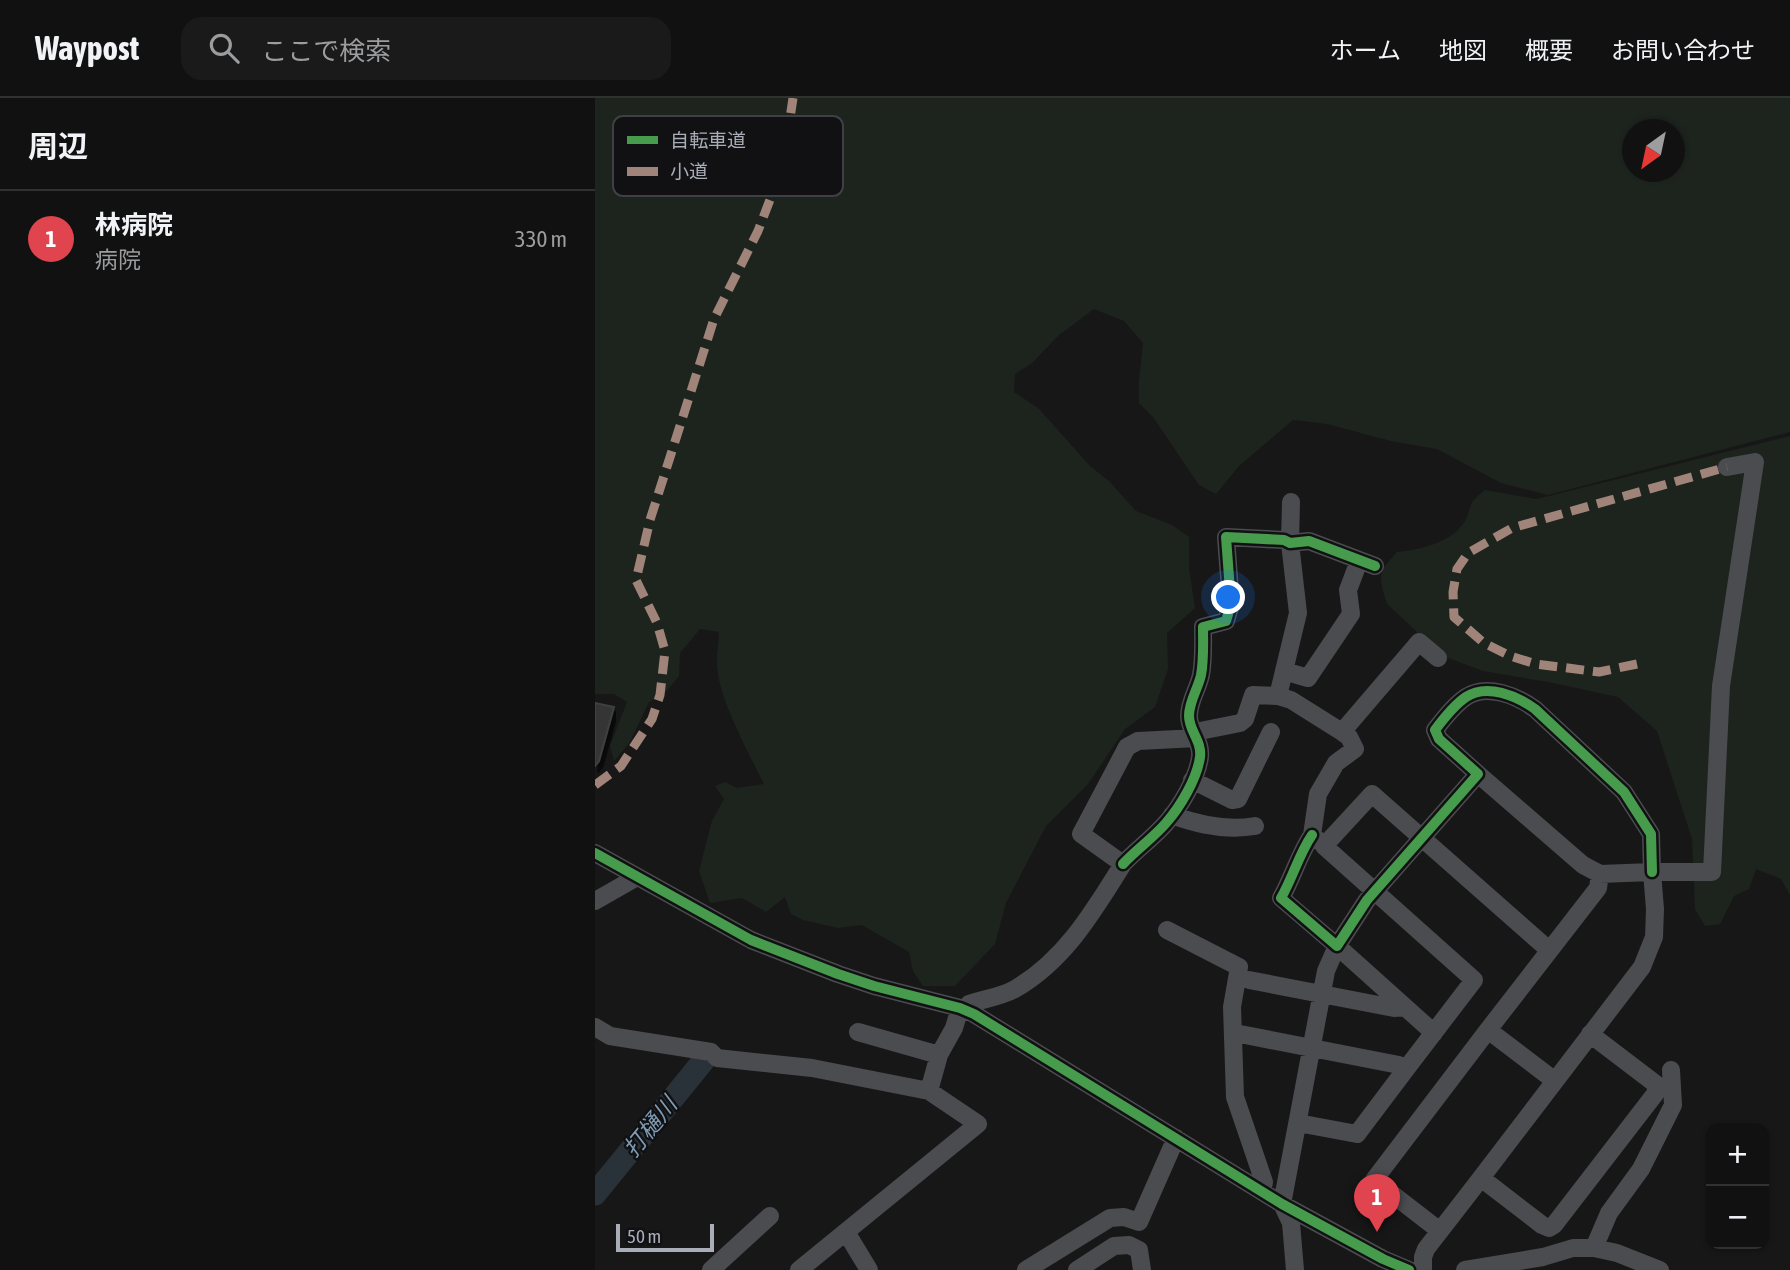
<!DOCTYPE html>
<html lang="ja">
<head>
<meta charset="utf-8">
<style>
  :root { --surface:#111; --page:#1a1a1a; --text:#f1f3f6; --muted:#9c9d9f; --line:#303131; --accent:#d93025 }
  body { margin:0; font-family:"Asap Condensed","Noto Sans JP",sans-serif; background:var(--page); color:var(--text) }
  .controls { position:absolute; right:21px; bottom:21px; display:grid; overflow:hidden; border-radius:14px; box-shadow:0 2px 5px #0004 }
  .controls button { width:63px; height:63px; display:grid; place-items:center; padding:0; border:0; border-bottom:2px solid var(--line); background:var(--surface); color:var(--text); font:35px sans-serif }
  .compass { position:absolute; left:1027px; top:21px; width:63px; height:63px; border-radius:50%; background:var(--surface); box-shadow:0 2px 5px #0004; rotate:213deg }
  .scale { position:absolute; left:21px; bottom:18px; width:98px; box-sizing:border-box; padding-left:7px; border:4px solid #a8adb8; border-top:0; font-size:19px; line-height:24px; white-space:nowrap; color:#a8adb8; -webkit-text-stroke:5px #111113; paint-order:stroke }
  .you { position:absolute; left:634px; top:500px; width:24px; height:24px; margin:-18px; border:5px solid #fff; border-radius:50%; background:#1a73e8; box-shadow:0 0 0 10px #1a73e833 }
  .badge { display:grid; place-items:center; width:46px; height:46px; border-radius:50%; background:var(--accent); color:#fff; font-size:23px; font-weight:700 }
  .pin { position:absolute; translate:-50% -58px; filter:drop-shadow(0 2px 4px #0008) }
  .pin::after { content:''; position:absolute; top:37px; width:24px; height:21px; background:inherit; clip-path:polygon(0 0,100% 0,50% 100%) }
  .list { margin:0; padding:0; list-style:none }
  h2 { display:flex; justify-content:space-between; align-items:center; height:91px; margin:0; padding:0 28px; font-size:30px }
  h2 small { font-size:23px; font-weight:400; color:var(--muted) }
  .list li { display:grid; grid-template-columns:46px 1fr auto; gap:21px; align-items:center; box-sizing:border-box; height:98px; padding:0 28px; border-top:2px solid var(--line) }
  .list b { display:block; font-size:26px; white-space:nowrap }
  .list p { margin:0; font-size:23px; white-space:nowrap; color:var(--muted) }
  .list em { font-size:23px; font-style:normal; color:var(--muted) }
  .icon { flex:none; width:38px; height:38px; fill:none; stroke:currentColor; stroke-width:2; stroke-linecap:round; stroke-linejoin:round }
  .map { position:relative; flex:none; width:1195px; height:1172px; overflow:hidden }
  header { display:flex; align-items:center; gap:42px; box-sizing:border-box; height:98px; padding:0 35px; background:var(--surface); border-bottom:2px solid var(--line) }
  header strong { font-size:33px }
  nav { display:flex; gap:38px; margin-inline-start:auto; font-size:24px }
  .search { width:490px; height:63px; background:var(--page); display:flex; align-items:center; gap:18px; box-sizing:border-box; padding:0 24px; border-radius:21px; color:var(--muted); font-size:26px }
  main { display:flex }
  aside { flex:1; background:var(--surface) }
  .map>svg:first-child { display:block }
  .green { fill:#1d241e; fill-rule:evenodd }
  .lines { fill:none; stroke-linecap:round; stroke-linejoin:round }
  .river { stroke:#2a3239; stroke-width:23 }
  .building { fill:#353536; stroke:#3f4043; stroke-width:2; filter:url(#shadow) }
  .minor { stroke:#4b4c50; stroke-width:18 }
  .quiet { stroke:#a18479; stroke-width:9; stroke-dasharray:18 9; stroke-linecap:butt }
  .cycleway-casing { stroke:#111113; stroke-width:15 }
  .cycleway { stroke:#469c4c; stroke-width:10 }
  .labels { text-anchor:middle; stroke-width:5; stroke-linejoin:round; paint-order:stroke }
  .water-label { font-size:23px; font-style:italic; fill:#7f9bb3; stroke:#111113 }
  .key { fill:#111113; stroke:#3e4045; stroke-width:2 }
  .key-label { font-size:19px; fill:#a8adb8 }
</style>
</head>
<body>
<header>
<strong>Waypost</strong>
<div class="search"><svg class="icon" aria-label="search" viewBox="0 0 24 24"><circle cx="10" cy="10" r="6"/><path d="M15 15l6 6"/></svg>ここで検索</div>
<nav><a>ホーム</a><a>地図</a><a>概要</a><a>お問い合わせ</a></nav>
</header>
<main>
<aside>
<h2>周辺<small></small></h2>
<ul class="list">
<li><span class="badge" style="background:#e0444e">1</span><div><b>林病院</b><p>病院</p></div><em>330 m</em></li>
</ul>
</aside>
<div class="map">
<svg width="1195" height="1172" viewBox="0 0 1195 1172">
  <defs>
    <filter id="shadow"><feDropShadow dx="3.5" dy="5.5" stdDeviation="0" flood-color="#0009"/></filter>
  </defs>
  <rect width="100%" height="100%" fill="#171717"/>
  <!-- green -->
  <path class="green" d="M0 0H1195V334L953 397 906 385 842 351 796 343 732 326 698 322 644 368 621 396 604 387 558 319 544 305V283L548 245 529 223 499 211 464 237 437 265 420 276 419 294 444 311 495 368 514 383 541 413 577 427 594 439V470L600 510 572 535 573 571 560 609 530 631 493 686 451 728 411 805 400 846 360 888H328L318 873 314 854 267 827 243 830 208 822 196 816 190 799 171 814 147 800 115 805 104 773 117 723 129 701 120 688 130 684 142 690 169 686C154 656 124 601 122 568 121 557 124 545 124 534L105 531 85 555 84 578 70 595 54 604 35 644 19 663 15 648 32 604 19 596H0ZM1038 32H1080V74H1038Z
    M1195 338V797L1186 781 1161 771 1154 791 1139 798 1125 826 1110 828 1100 811 1097 741 1062 633 1023 599 958 585 888 573 848 558 792 506 787 490 786 478 789 469 802 454C825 452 858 444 870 423 879 405 870 408 890 392L941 401 954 398Z"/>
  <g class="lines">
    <!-- river -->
    <path class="river" d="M0 1096 109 962"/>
  </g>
  <!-- building -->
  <path class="building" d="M0 605 19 609 4 663 0 668Z"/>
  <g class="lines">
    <!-- minor -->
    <path class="minor" d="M764 463 753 492 756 516 713 580 689 573 683 598 696 602 747 634 824 544 843 560
      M689 573 703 515 695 445 696 404
      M600 634 645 625 650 621 658 597 683 598
      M883 676 988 767 1005 776 1003 790 893 932
      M597 682 637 702 643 701 676 634
      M577 717C604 727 631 733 660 728
      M717 737C704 756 698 779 686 800L742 848 772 802 883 676 844 641 840 632C849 620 859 607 871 599 892 585 922 598 940 611L1029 694 1056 736 1057 774H1117L1126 588 1160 364 1132 369
      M724 743 717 737 723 696 741 665 760 651 754 639 747 634
      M0 755 156 842 243 876 279 888 365 910 379 916 687 1106 788 1161 814 1172
      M528 766C541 752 558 740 571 725 585 709 602 681 605 659 607 643 594 633 594 618 594 603 603 591 606 577 609 561 608 545 608 529L631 523 636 506 631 439 689 442 695 445 714 443 780 468
      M0 803 42 779
      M572 832 644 869 637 909 640 999 669 1084 667 1093
      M654 882 799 910 810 909 839 935
      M369 912 374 906C388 901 406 899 420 891 470 862 498 814 528 766L486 736 532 649 543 643 602 640
      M0 929 15 938 116 954 122 960 217 970 334 993 383 1026 204 1172
      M263 934 344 957
      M645 936 804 967 811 971 762 1036 703 1025
      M811 971 879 882 729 748 777 696 954 852
      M334 993 344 957 359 930 365 910
      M886 1080 1047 869 1059 839 1060 811 1057 774 1005 776
      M845 1133 779 1082 893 932 960 983
      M251 1134 274 1172
      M999 1150 1014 1115 1046 1071 1078 1007 1076 972
      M116 1172 175 1118
      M431 1172 515 1120 529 1119 544 1124 581 1040
      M482 1172 519 1148 534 1147 544 1152 547 1172
      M700 1172 696 1125 687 1106 731 873 742 848 810 909
      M828 1172V1159L831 1151 886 1080 947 1127 954 1130 959 1127 1060 996 1062 987 995 936
      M870 1172 948 1159 978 1150H999L1022 1155 1065 1172"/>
    <!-- quiet -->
    <path class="quiet" d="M1042 566 1004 574 941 566 915 558 889 545 859 519 858 494 862 471 873 455 917 430 1132 369
      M0 687 26 668 57 621 65 597 70 553 62 525 41 482 55 422 119 221 163 133 188 68 198 0"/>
    <defs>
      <path id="cycleway" d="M717 737C704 756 698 779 686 800L742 848 772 802 883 676 844 641 840 632C849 620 859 607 871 599 892 585 922 598 940 611L1029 694 1056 736 1057 774
        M0 755 156 842 243 876 279 888 365 910 379 916 687 1106 788 1161 814 1172
        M528 766C541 752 558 740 571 725 585 709 602 681 605 659 607 643 594 633 594 618 594 603 603 591 606 577 609 561 608 545 608 529L631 523 636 506 631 439 689 442 695 445 714 443 780 468"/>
    </defs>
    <!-- cycleway casing -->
    <use href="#cycleway" class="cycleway-casing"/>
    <!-- cycleway -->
    <use href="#cycleway" class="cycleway"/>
  </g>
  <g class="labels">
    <!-- water labels -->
    <g class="water-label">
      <text transform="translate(55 1029) rotate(-51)" y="8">打樋川</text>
    </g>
  </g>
  <!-- legend -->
  <rect x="18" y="18" width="230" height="80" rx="10" class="key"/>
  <rect x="32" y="38" width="31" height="8" fill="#469c4c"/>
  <rect x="32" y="69" width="31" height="9" fill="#a18479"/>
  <g class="key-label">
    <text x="75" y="49">自転車道</text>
    <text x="75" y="80">小道</text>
  </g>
</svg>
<div class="controls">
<button>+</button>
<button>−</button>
</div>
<svg class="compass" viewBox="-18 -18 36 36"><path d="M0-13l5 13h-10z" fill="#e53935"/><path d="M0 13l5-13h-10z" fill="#9c9d9f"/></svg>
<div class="scale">50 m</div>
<div class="you"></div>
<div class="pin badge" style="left:782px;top:1134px;background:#e0444e">1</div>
</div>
</main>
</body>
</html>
